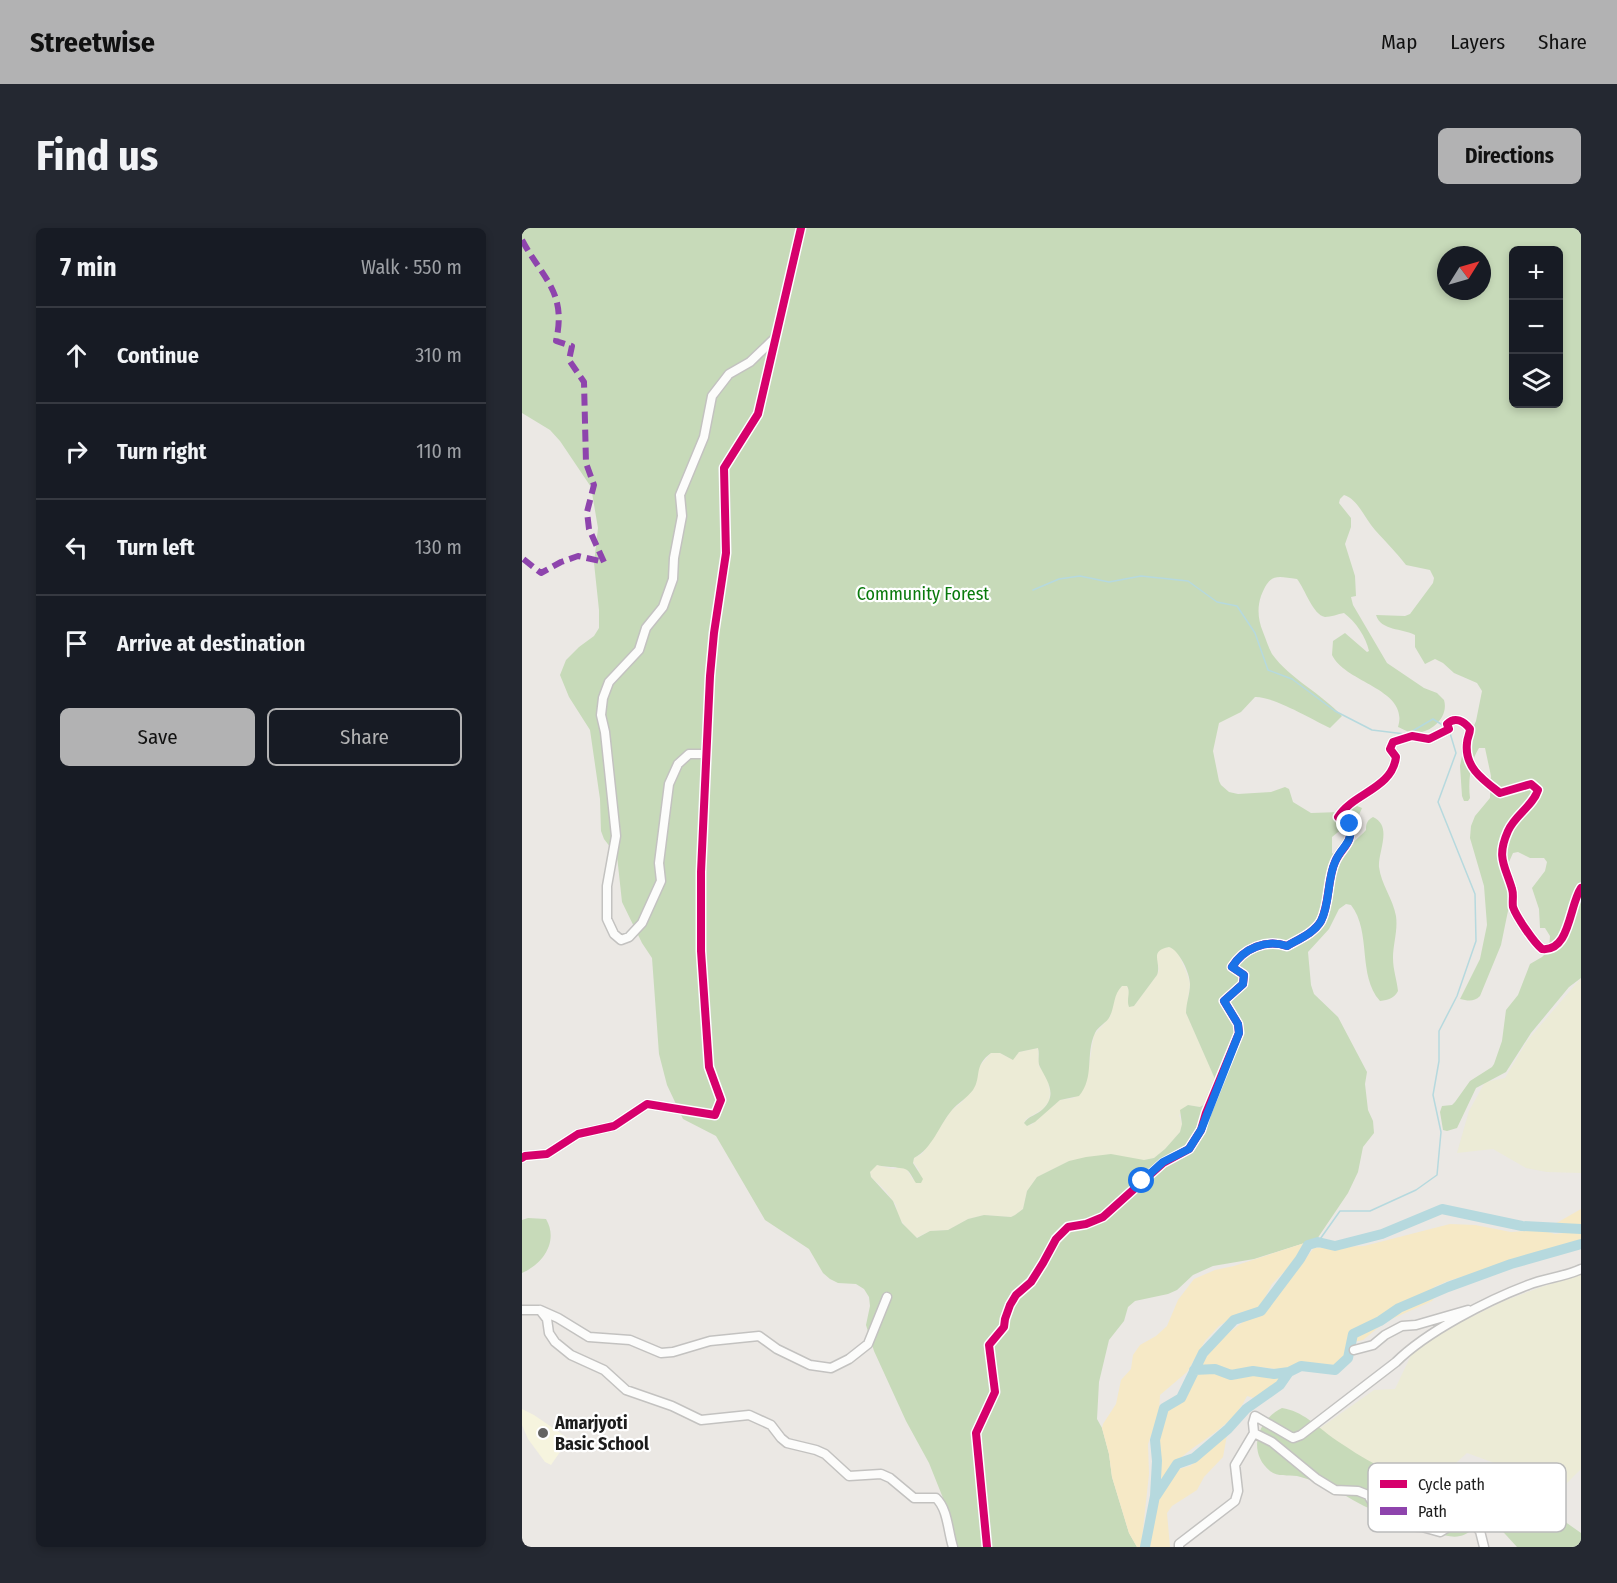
<!DOCTYPE html>
<html lang="en">
<head>
<meta charset="utf-8">
<style>
  :root { --surface:#171b24; --page:#242831; --text:#f1f3f6; --muted:#9ea1a6; --line:#363941; --accent:#b2b2b3 }
  body { margin:0; font-family:"Fira Sans Condensed",sans-serif; background:var(--page); color:var(--text) }
  .controls { position:absolute; right:18px; top:18px; display:grid; overflow:hidden; border-radius:9px; box-shadow:0 3px 9px #0003 }
  .controls button { width:54px; height:54px; display:grid; place-items:center; padding:0; border:0; border-bottom:2px solid var(--line); background:var(--surface); color:var(--text); font:30px sans-serif }
  .compass { position:absolute; left:915px; top:18px; width:54px; height:54px; border-radius:50%; background:var(--surface); box-shadow:0 3px 9px #0003; rotate:53deg }
  .stop { position:absolute; width:18px; height:18px; margin:-14px; border:4px solid #1a73e8; border-radius:50%; background:#fff }
  .stop.end { background:#1a73e8; border-color:#fff; box-shadow:0 2px 6px #0008 }
  .list { margin:0; padding:0; list-style:none }
  h2 { display:flex; justify-content:space-between; align-items:center; height:78px; margin:0; padding:0 24px; font-size:26px }
  h2 small { font-size:20px; font-weight:400; color:var(--muted) }
  .list li { display:grid; grid-template-columns:39px 1fr auto; gap:18px; align-items:center; box-sizing:border-box; height:96px; padding:0 24px; border-top:2px solid var(--line) }
  .list b { display:block; font-size:22px; white-space:nowrap }
  .list em { font-size:20px; font-style:normal; color:var(--muted) }
  .actions { display:flex; gap:12px; padding:18px 24px }
  .actions a { flex:1; padding:14px 0; border:2px solid var(--accent); border-radius:9px; text-align:center; font-size:21px; color:var(--accent) }
  .actions .main { background:var(--accent); color:#111 }
  .icon { flex:none; width:33px; height:33px; fill:none; stroke:currentColor; stroke-width:2; stroke-linecap:round; stroke-linejoin:round }
  .map { position:relative; flex:none; width:1059px; height:1319px; overflow:hidden; border-radius:9px }
  header { display:flex; align-items:center; gap:36px; box-sizing:border-box; height:84px; padding:0 30px; background:var(--accent); color:#111 }
  header strong { font-size:28px }
  nav { display:flex; gap:33px; margin-inline-start:auto; font-size:21px }
  .intro { display:flex; align-items:center; justify-content:space-between; box-sizing:border-box; height:144px; padding:0 36px }
  h1 { margin:0; font-size:42px }
  .button { padding:15px 27px; border-radius:9px; background:var(--accent); color:#111; font-size:21px; font-weight:700 }
  main { display:flex; gap:36px; padding:0 36px }
  aside { flex:1; background:var(--surface); border-radius:9px; box-shadow:0 3px 9px #0003 }
  .map>svg:first-child { display:block }
  .education { fill:#f6f4de }
  .farmland { fill:#ecebd6 }
  .forest { fill:#c7dab9; fill-rule:evenodd }
  .sand { fill:#f6e9c6 }
  .lines { fill:none; stroke-linecap:round; stroke-linejoin:round }
  .stream { stroke:#b6d9de; stroke-width:1.5 }
  .river { stroke:#b6d9de; stroke-width:10 }
  .minor-casing { stroke:#c3c2c0; stroke-width:11 }
  .minor { stroke:#fcfcfb; stroke-width:8 }
  .quiet { stroke:#8e44ad; stroke-width:6; stroke-dasharray:12 6; stroke-linecap:butt }
  .cycleway-casing { stroke:#fff; stroke-width:11 }
  .cycleway { stroke:#d6006c; stroke-width:8 }
  .route { stroke:#1a73e8; stroke-width:8 }
  .poi-dot { fill:#646362; stroke:#fff; stroke-width:2 }
  .labels { text-anchor:middle; stroke-width:4.5; stroke-linejoin:round; paint-order:stroke }
  .park-label { font-size:18px; fill:#097a0c; stroke:#fff }
  .poi-label { font-size:18px; font-weight:bold; fill:#1c1c1c; stroke:#fff; text-anchor:start }
  .key { fill:#fff; stroke:#bbb; stroke-width:1.5 }
  .key-label { font-size:16px; fill:#1c1c1c }
</style>
</head>
<body>
<header>
<strong>Streetwise</strong>
<nav><a>Map</a><a>Layers</a><a>Share</a></nav>
</header>
<div class="intro"><h1>Find us</h1><a class="button">Directions</a></div>
<main>
<aside>
<h2>7 min<small>Walk · 550 m</small></h2>
<ul class="list">
<li><svg class="icon" aria-label="ahead" viewBox="0 0 24 24"><path d="M12 20V5M6 11l6-6 6 6"/></svg><div><b>Continue</b></div><em>310 m</em></li>
<li><svg class="icon" aria-label="right" viewBox="0 0 24 24"><path d="M7 20v-9h11M14 6l5 5-5 5"/></svg><div><b>Turn right</b></div><em>110 m</em></li>
<li><svg class="icon" aria-label="left" viewBox="0 0 24 24"><path d="M17 20v-9H6M10 6l-5 5 5 5"/></svg><div><b>Turn left</b></div><em>130 m</em></li>
<li><svg class="icon" aria-label="arrive" viewBox="0 0 24 24"><path d="M6 21V4h12l-3 4 3 4H6"/></svg><div><b>Arrive at destination</b></div></li>
</ul>
<div class="actions"><a class="main">Save</a><a>Share</a></div>
</aside>
<div class="map">
<svg width="1059" height="1319" viewBox="0 0 1059 1319">
  <rect width="100%" height="100%" fill="#ebe8e4"/>
  <!-- education -->
  <path class="education" d="M0 1181 12 1187 47 1211 29 1237 23 1234 6 1211 0 1197Z"/>
  <!-- farmland -->
  <path class="farmland" d="M647 719 652 720 657 727 665 746 668 756 664 785 693 850 685 875 678 879 666 877 657 887 660 896 658 904 643 921 632 930 622 932 547 933 515 949 505 963 501 981 493 987 489 989 462 987 446 991 426 1002 408 1003 394 1010 389 1006 375 987 374 977 363 962 349 949 348 944 351 940 355 937 371 941 380 939 384 940 391 952 397 942 391 934 392 930 400 926 429 883 440 874 454 855 456 840 469 825H478L487 830 494 828 497 824 516 820 517 838 525 849 528 864 527 873 521 881 504 891 502 895 509 897 538 872 552 870 567 838 572 807 588 789 594 765 600 758H605L612 778 635 747 637 742 634 728 636 724 639 720Z
    M1059 750V945L1025 944 1004 940 971 921 935 925 947 883 963 854 983 850 1005 813Z
    M1059 1047V1241L1042 1258 1024 1272 978 1237 945 1225 915 1252 895 1262 784 1210 852 1162 873 1161 891 1123 937 1095 984 1072 1022 1058Z"/>
  <!-- forest -->
  <path class="forest" d="M0 0H1059V750L1047 759 1009 805 984 844 954 860 935 900 925 903 921 902 918 884 920 878 930 877 933 874 948 853 970 839 972 836 980 813 984 782 996 767 1008 736 1020 729 1027 722 1028 708 1023 700H1018L1017 681 1010 660 1023 643 1025 634 1022 630H1008L996 624 991 625 987 634 990 652 987 678 979 717 958 768C952 774 946 773 938 771L958 731 965 697 962 658 948 610 949 598 953 588 968 570 969 548 963 520H957C948 534 946 554 948 570L946 573H942L940 568 938 538 941 523 954 493 960 463 955 455 932 445 921 435 913 431 903 436 893 419V407C880 400 859 403 854 387L883 388 888 386 911 355 912 350 908 342 884 337C874 324 864 314 853 302 843 291 836 271 822 267L818 271 817 275 829 290V299L823 316 833 348 834 368 829 369 831 377 865 435 902 460 915 465 922 472C927 489 910 504 895 505 889 506 881 501 876 499 888 461 823 455 810 427L811 413 823 405 845 424 847 423C844 409 834 394 822 385 816 386 809 389 803 389 791 387 783 361 775 351 754 348 748 345 739 368 735 380 736 392 741 404 744 411 746 419 750 426 768 451 799 465 820 488L808 500C791 492 751 468 733 469L719 484 697 495 691 523 697 553 699 557 707 564 716 566 749 564 763 559 767 561 771 574 789 585 818 584 835 578 840 580 837 587 810 609V625L813 627 819 626C827 617 837 610 844 602 844 596 845 592 851 589 871 598 856 623 857 639 859 656 871 671 874 688 876 703 871 716 871 730 871 742 875 752 876 763 872 770 867 772 858 773 835 747 850 704 829 677L824 676 817 681 807 701 786 724 789 757 792 766 816 789 845 844 843 856 846 882 851 893 852 905 841 919 836 944 826 965 795 1011 732 1031 691 1038 671 1047 655 1062 646 1066 613 1073 606 1079 602 1093 587 1112 577 1154 575 1191 580 1200 587 1226 590 1249 607 1305 615 1319H434L421 1270 407 1235 384 1193 352 1123 344 1097 348 1078 347 1069 342 1061 334 1056 316 1055 308 1051 301 1045 287 1021 243 992 194 908 161 891 145 857 137 826 130 730 120 715 100 674 95 628 82 611 79 603 78 571 68 502 47 469 38 447 44 432 57 419 72 408 77 400V382L72 335 76 300 69 259 38 213 28 202 0 185ZM992 22H1036V176H992ZM924 27H960V63H924ZM647 719C657 722 668 745 668 756 668 766 664 775 664 785L693 851 685 875 678 879 666 877 658 882 660 896 658 904 643 921 632 930 622 932 589 926 564 929 547 933 515 949 505 963 501 981 493 987 489 989 462 987 446 991 426 1002 408 1003 395 1010 380 995 371 973 349 949 348 944 355 937C361 939 382 939 385 942 389 945 391 951 394 955H399L401 951 391 935 392 930C411 920 417 897 430 882 436 875 445 870 451 862 460 849 451 838 469 825H478L491 832 497 824 516 820C518 827 515 833 518 839 525 853 536 866 521 881 515 887 506 888 502 895L505 898 513 894 538 872 557 868C573 849 563 826 573 805 576 798 585 795 588 788 593 778 591 767 600 758H605C609 764 604 772 607 779L612 778 635 747C640 734 626 723 647 719Z
    M6 990 24 991C37 1013 21 1036 0 1045V992Z
    M760 1180C780 1183 795 1198 811 1210 837 1228 880 1255 912 1255 931 1254 952 1247 971 1243L1059 1305V1319H995L973 1295 964 1291C957 1296 946 1307 938 1308 930 1310 922 1307 915 1305 890 1299 865 1289 842 1278 827 1270 813 1261 797 1255 790 1252 782 1250 775 1248 766 1247 756 1249 748 1243 725 1224 735 1192 760 1180Z"/>
  <!-- sand -->
  <path class="sand" d="M1059 981V997L1047 999 1031 997Z
    M928 996 953 997 989 1004 1019 1002 1033 1006 1059 1003V1012L1038 1017 1028 1022 926 1053 912 1059 915 1066 910 1073 863 1094 841 1112 827 1115 823 1127 813 1137 792 1135 762 1142 737 1139 707 1143 698 1138 678 1137 696 1113 721 1094 740 1085 792 1020 842 1018Z
    M795 1011 750 1056 738 1079 717 1085 697 1098 683 1113 665 1144 638 1167 637 1185 626 1216 627 1246 619 1319H615L607 1305 590 1249 587 1226 580 1200 581 1196 594 1176 599 1152 609 1141 611 1127 618 1117 634 1108 645 1098 656 1072 672 1051 693 1042 712 1038Z
    M674 1144 694 1145 711 1150 731 1144 746 1149 755 1146H763L758 1154 732 1170 725 1168C711 1198 680 1211 656 1232 649 1239 643 1247 637 1254L636 1204 647 1181 661 1170Z
    M705 1207 701 1229 682 1249 675 1262 650 1278 645 1285 648 1319H628L635 1270 657 1241 668 1238Z"/>
  <g class="lines">
    <!-- stream -->
    <path class="stream" d="M511 362 537 351 558 348 587 354 619 348 666 353 695 374 715 378 733 405 746 442 770 451 813 483 850 502 883 506
      M887 505 911 491 922 498
      M796 1014 818 983H848L894 962 915 947 919 904 911 867 917 833V803L935 768 954 713 953 666 916 574 934 525 928 505"/>
    <!-- river -->
    <path class="river" d="M672 1142 693 1141 709 1147 731 1143 752 1146 767 1144 779 1138 813 1142 826 1130 831 1106 858 1093 877 1080 926 1059 989 1036 1059 1016
      M634 1268 655 1236 672 1230 706 1201 724 1181 758 1157 767 1144
      M623 1319 633 1268 635 1233 633 1212 642 1180 659 1170 681 1125 712 1092 739 1083 778 1031 786 1017 796 1014 813 1018 860 1006 920 981 1000 998 1059 1001"/>
    <defs>
      <path id="minor" d="M184 526H167L156 536 147 556 137 635 139 653 120 695 107 709 99 712 92 706 85 691V658L94 608 83 504 79 487 81 470 87 454 117 422 124 400 141 379 151 351 152 330 160 288 158 267 182 209 190 168 207 146 228 134 253 110
        M0 930 3 928 25 926 56 906 92 898 125 876 193 887 199 872 187 839 179 723V644L188 448 192 405 204 325 202 240 236 186 279 0
        M0 1082H18L36 1090 67 1109 108 1112 139 1125 151 1124 188 1113 237 1108 255 1121 288 1137 309 1140 327 1131 346 1116 365 1069
        M18 1082 25 1091 27 1105 33 1114 49 1127 82 1142 104 1162 150 1178 179 1192 227 1187 249 1197 259 1210 265 1215 294 1222 303 1226 327 1248 359 1246 368 1250 392 1270H414C426 1281 426 1304 431 1319
        M832 1122 851 1117 863 1107 880 1098 894 1097 946 1082
        M732 1205 750 1214 795 1251 813 1262 836 1263 846 1267 859 1288 872 1297 900 1299 918 1304 936 1293 950 1294 958 1303 962 1319
        M465 1319 454 1205 473 1164 467 1117 482 1099 483 1091 488 1077 494 1067 509 1054 521 1035 534 1011 546 999 564 996 581 989 641 935 667 921 679 902 684 885 717 805 716 796 702 773 721 756 722 747 710 739C722 720 744 711 765 718 777 711 792 705 799 693 808 675 805 652 813 634 820 618 831 617 828 596L821 594 816 589C831 565 870 561 874 529L868 521 871 514 890 508 907 511 927 501 925 496C933 488 942 493 948 501 948 506 945 510 945 515 942 539 961 552 978 565L1009 556 1016 562C1011 578 993 587 986 603 974 630 983 637 990 661 992 667 990 673 991 679 994 688 1012 715 1020 721 1048 724 1047 678 1059 660
        M657 1319V1316L713 1273 716 1263 713 1237 732 1205 731 1195 733 1188 771 1210 779 1207 874 1134C904 1104 966 1072 1006 1057 1023 1050 1042 1049 1059 1041"/>
    </defs>
    <!-- minor casing -->
    <use href="#minor" class="minor-casing"/>
    <!-- minor -->
    <use href="#minor" class="minor"/>
    <!-- quiet -->
    <path class="quiet" d="M0 12C21 51 45 64 34 113L50 118 47 132 62 154 64 235 72 257 65 284 67 301 82 334 56 328 39 334 19 345 0 330"/>
    <defs>
      <path id="cycleway" d="M0 930 3 928 25 926 56 906 92 898 125 876 193 887 199 872 187 839 179 723V644L188 448 192 405 204 325 202 240 236 186 279 0
        M465 1319 454 1205 473 1164 467 1117 482 1099 483 1091 488 1077 494 1067 509 1054 521 1035 534 1011 546 999 564 996 581 989 641 935 667 921 679 902 684 885 717 805 716 796 702 773 721 756 722 747 710 739C722 720 744 711 765 718 777 711 792 705 799 693 808 675 805 652 813 634 820 618 831 617 828 596L821 594 816 589C831 565 870 561 874 529L868 521 871 514 890 508 907 511 927 501 925 496C933 488 942 493 948 501 948 506 945 510 945 515 942 539 961 552 978 565L1009 556 1016 562C1011 578 993 587 986 603 974 630 983 637 990 661 992 667 990 673 991 679 994 688 1012 715 1020 721 1048 724 1047 678 1059 660"/>
    </defs>
    <!-- cycleway casing -->
    <use href="#cycleway" class="cycleway-casing"/>
    <!-- cycleway -->
    <use href="#cycleway" class="cycleway"/>
  </g>
  <g class="lines">
    <!-- route -->
    <path class="route" d="M620 953 641 934 667 921 679 902 717 805 716 796 702 773 721 756 722 747 710 739C722 720 744 711 765 718 777 711 792 705 799 693 808 676 805 652 813 634 820 617 831 617 828 596"/>
  </g>
  <!-- markers -->
  <circle class="poi-dot" cx="21" cy="1205" r="6"/>
  <g class="labels">
    <!-- park labels -->
    <g class="park-label">
      <text x="401" y="372">Community Forest</text>
    </g>
    <!-- poi labels -->
    <g class="poi-label">
      <text x="33" y="1201">Amarjyoti<tspan x="33" dy="21">Basic School</tspan></text>
    </g>
  </g>
  <!-- legend -->
  <rect x="846" y="1235" width="198" height="69" rx="9" class="key"/>
  <rect x="858" y="1252" width="27" height="8" fill="#d6006c"/>
  <rect x="858" y="1279" width="27" height="8" fill="#8e44ad"/>
  <g class="key-label">
    <text x="896" y="1262">Cycle path</text>
    <text x="896" y="1289">Path</text>
  </g>
</svg>
<div class="controls">
<button>+</button>
<button>−</button>
<button><svg class="icon" aria-label="layers" viewBox="0 0 24 24"><path d="M12 4l9 5-9 5-9-5zM3 14l9 5 9-5"/></svg></button>
</div>
<svg class="compass" viewBox="-18 -18 36 36"><path d="M0-13l5 13h-10z" fill="#e53935"/><path d="M0 13l5-13h-10z" fill="#9ea1a6"/></svg>
<div class="stop" style="left:620px;top:953px"></div>
<div class="stop end" style="left:828px;top:596px"></div>
</div>
</main>
</body>
</html>
